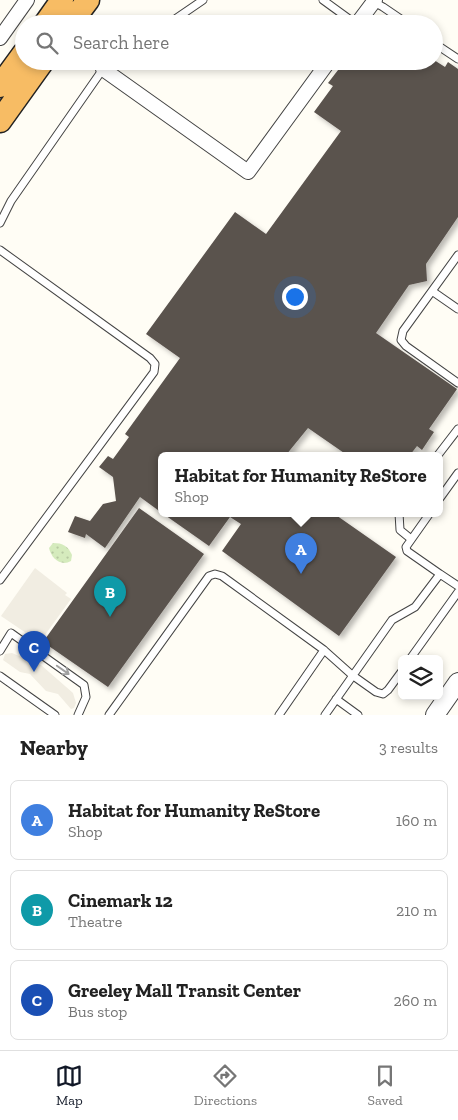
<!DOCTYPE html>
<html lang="en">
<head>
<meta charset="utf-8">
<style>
  :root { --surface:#fff; --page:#f6f6f6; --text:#222; --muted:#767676; --line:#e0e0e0; --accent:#111827 }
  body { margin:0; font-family:"Zilla Slab",serif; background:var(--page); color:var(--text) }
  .controls { position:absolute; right:15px; bottom:15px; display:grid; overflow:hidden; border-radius:8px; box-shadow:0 2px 8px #0003 }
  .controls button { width:45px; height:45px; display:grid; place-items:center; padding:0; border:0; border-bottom:1px solid var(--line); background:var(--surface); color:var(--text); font:25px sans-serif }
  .you { position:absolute; left:294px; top:296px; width:18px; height:18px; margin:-12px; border:4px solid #fff; border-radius:50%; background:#1a73e8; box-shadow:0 0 0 8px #1a73e833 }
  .badge { display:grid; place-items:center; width:32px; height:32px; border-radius:50%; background:var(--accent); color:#fff; font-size:16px; font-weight:700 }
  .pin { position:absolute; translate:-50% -41px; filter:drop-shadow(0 1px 2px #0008) }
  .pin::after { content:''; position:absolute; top:26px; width:18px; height:15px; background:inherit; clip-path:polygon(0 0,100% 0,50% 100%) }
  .popup { position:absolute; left:158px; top:452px; width:285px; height:65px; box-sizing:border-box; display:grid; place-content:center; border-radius:8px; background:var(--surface); filter:drop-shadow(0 1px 4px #0005); font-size:16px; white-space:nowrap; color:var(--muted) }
  .popup b { font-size:19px; color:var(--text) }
  .popup::after { content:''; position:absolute; left:50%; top:100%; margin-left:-10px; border:10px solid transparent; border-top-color:var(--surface) }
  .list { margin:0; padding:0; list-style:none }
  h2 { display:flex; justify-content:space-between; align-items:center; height:65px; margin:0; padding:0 20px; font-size:21px }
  h2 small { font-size:16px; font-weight:400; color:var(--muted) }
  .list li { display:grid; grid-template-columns:32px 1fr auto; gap:15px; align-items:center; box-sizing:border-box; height:80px; margin:0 10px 10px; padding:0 10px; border:1px solid var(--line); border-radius:8px }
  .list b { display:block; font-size:19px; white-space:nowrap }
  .list p { margin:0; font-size:16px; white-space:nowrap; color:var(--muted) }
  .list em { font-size:16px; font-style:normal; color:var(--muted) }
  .icon { flex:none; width:28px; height:28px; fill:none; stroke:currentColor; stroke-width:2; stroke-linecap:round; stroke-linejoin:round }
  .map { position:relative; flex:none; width:458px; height:715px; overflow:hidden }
  .search { position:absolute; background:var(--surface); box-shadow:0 2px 8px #0003; left:15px; right:15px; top:15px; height:55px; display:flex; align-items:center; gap:12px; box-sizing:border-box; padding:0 18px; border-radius:28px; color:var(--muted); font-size:19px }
  .sheet { height:335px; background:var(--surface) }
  nav { display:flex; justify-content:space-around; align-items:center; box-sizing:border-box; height:70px; border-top:1px solid var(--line); background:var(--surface); font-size:14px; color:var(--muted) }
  nav a { display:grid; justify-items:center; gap:2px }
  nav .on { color:var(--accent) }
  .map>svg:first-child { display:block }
  .green { fill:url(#green-dots) }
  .plaza { fill:#f1ede2 }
  .building { fill:#5a524d; filter:url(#shadow) }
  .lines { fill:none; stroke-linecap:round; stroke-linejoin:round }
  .service-casing { stroke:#444; stroke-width:9 }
  .minor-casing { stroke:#444; stroke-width:16 }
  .tertiary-casing { stroke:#444; stroke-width:20 }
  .trunk-casing { stroke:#222; stroke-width:25 }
  .service { stroke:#fff; stroke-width:7 }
  .minor { stroke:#fff; stroke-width:14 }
  .tertiary { stroke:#fff; stroke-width:18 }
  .trunk { stroke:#f7bc64; stroke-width:22 }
  .oneway { stroke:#a0a0a0 }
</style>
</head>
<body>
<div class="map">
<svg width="458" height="715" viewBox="0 0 458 715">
  <defs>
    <pattern id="green-dots" width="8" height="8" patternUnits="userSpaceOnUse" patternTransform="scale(1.25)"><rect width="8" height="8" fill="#d5ebbd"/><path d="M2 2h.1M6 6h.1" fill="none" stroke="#b6c8a1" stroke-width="1.8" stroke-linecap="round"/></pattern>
    <filter id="shadow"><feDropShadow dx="3.5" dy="3.5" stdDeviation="2.5" flood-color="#0004"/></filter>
  </defs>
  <rect width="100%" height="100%" fill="#fffdf5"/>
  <!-- green -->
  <path class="green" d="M53 543C63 543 68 546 72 555L71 561C61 567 51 558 49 548Z"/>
  <!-- plaza -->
  <path class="plaza" d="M35 568 67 593 65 595 71 599 42 639 36 634 32 637 1 616Z
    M12 653 41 665 73 693 76 703 74 708 71 709 58 694 46 691 30 674 20 672 3 660 5 654Z"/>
  <!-- building -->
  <path class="building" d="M434 60 445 67 448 62 458 69V217L426 264 427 281 409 285 376 333 457 389 429 429 434 432 422 450 417 446 410 455H347L308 428 286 455H281L277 452 274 455H162V513L140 497 105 548 86 534 85 538 68 532 75 516 90 521 103 504 116 501 113 477 99 467 108 456 113 459 129 437 125 434 180 358 146 334 235 212 266 234 341 131 314 112 333 86 328 83 345 61H434Z
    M139 508 204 554 108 687 43 642Z
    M162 513H333L396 557 339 636 222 551 241 524 230 517 209 546Z"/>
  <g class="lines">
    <defs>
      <path id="service" d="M323 0 356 24
        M372 1 383 7 408 24
        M168 24 203 0
        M434 43 458 59
        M0 223 11 201 103 69 113 61
        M0 250 150 358 155 364 154 372 0 580
        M458 255 403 331 401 340 406 346 458 383
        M432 291 458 309
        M438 455 458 429
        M440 498 458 473
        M399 513 400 530 411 539
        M430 513 406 547 407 551 440 574
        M0 651 11 633 84 685 86 697 78 715
        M410 659 458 592
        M0 676 55 715
        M336 699 358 715
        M109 715 209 576 215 574 222 576 324 650 352 675 376 692 383 694 388 690 402 671
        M279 715 324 650
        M325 715 392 620 415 607 440 574 458 586"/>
      <path id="minor" d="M357 24 375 0
        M0 38 27 0
        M103 69 248 172 329 61"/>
      <path id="tertiary" d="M435 715 458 682"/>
      <path id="trunk" d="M45 24 62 0
        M70 24 88 0
        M0 86 24 53
        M0 121 43 61"/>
    </defs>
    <!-- service casing -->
    <use href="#service" class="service-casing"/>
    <!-- minor casing -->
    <use href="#minor" class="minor-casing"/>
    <!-- tertiary casing -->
    <use href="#tertiary" class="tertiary-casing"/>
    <!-- trunk casing -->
    <use href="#trunk" class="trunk-casing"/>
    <!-- service -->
    <use href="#service" class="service"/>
    <!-- minor -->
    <use href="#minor" class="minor"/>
    <!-- tertiary -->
    <use href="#tertiary" class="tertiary"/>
    <!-- trunk -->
    <use href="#trunk" class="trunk"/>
  </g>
  <!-- one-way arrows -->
  <defs><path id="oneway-shaft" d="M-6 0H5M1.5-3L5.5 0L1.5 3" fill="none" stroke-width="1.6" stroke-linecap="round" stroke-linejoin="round" transform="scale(1.25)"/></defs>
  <use class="oneway" href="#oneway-shaft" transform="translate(63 670) rotate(35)"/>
</svg>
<div class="controls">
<button><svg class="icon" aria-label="layers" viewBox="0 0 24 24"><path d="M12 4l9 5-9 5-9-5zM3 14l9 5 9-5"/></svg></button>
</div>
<div class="you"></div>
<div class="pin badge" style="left:301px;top:574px;background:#3f7fe0">A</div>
<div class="popup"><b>Habitat for Humanity ReStore</b>Shop</div>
<div class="pin badge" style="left:110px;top:617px;background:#0f9aa8">B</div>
<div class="pin badge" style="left:34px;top:672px;background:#1a4fb4">C</div>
<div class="search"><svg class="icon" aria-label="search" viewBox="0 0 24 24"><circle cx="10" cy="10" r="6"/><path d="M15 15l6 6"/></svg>Search here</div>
</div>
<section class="sheet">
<h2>Nearby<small>3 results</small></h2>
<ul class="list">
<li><span class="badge" style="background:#3f7fe0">A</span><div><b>Habitat for Humanity ReStore</b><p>Shop</p></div><em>160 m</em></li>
<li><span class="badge" style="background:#0f9aa8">B</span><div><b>Cinemark 12</b><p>Theatre</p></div><em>210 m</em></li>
<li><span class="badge" style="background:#1a4fb4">C</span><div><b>Greeley Mall Transit Center</b><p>Bus stop</p></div><em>260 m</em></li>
</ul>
</section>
<nav>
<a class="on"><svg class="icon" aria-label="map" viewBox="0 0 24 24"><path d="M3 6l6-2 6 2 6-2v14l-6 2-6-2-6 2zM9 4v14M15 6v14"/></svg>Map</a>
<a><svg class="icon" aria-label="directions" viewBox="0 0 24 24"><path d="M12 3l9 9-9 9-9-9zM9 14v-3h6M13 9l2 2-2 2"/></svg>Directions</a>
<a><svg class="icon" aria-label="saved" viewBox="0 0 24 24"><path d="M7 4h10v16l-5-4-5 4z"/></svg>Saved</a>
</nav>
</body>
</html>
